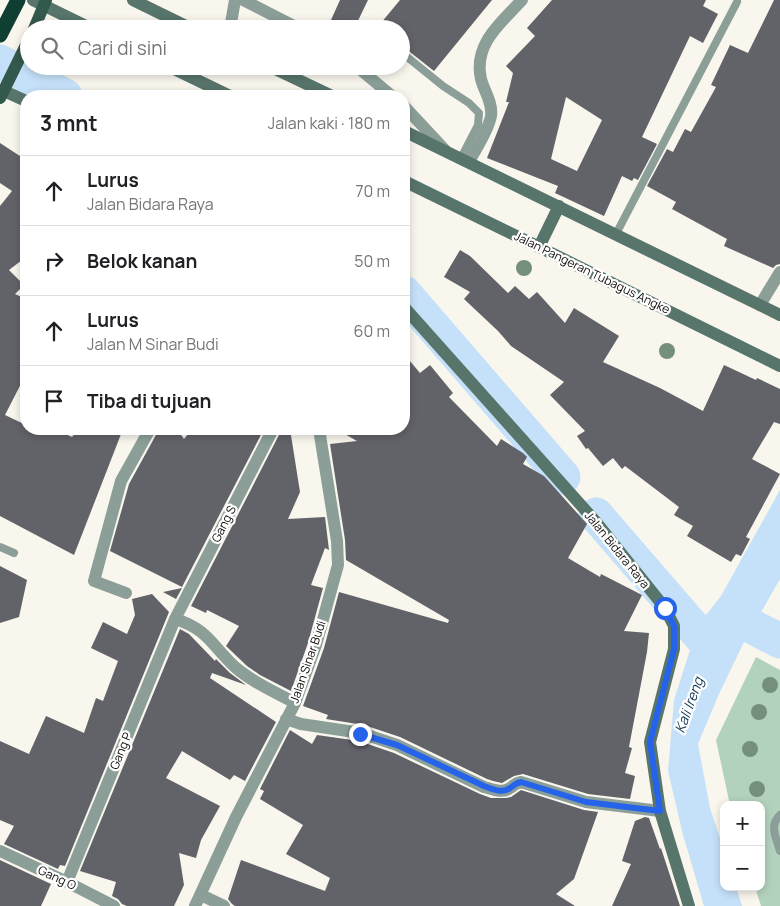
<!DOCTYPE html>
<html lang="id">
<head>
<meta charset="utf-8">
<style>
  :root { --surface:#fff; --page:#f6f6f6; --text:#202124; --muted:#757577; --line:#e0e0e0 }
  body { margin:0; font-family:Manrope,sans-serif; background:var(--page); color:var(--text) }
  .controls { position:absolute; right:15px; bottom:15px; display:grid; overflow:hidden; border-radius:10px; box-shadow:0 2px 8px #0003 }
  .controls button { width:45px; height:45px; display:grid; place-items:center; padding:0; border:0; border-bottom:1px solid var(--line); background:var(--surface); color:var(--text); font:25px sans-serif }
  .stop { position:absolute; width:15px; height:15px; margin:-11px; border:4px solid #2563eb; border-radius:50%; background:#fff }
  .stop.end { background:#2563eb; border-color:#fff; box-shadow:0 1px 5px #0008 }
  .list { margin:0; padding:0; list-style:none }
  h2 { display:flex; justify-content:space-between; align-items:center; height:65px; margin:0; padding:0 20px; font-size:21px }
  h2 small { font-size:16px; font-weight:400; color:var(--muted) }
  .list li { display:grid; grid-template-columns:32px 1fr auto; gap:15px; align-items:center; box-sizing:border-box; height:70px; padding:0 20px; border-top:1px solid var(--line) }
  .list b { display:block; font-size:19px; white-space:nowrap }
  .list p { margin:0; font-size:16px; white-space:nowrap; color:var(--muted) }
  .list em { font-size:16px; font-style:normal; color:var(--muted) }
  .icon { flex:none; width:28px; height:28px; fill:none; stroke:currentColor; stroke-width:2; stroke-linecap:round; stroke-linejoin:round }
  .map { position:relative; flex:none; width:780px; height:906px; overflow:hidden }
  .search { position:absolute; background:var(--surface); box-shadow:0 2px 8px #0003; left:20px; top:20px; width:390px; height:55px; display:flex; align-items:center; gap:12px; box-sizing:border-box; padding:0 18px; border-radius:28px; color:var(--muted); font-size:19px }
  .panel { position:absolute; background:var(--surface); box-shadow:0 2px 8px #0003; left:20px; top:90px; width:390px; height:345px; border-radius:20px }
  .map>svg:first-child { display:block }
  .green { fill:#b3d2bd }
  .water { fill:#c5e1f9 }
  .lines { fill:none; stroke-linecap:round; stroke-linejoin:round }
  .river { stroke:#c5e1f9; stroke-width:35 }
  .building { fill:#626269; fill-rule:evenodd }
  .lane { stroke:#8b9f98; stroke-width:8 }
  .street { stroke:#8b9f98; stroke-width:12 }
  .secondary { stroke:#58756b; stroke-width:12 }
  .primary { stroke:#33584c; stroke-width:12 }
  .highway { stroke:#0f3f33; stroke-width:15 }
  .tree { fill:#758f7d }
  .route { stroke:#2563eb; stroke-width:6 }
  .labels { text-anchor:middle; stroke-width:4.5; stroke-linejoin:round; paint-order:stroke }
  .street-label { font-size:12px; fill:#0f0e0b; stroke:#fff }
  .water-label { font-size:14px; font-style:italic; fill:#0d3754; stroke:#fff }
</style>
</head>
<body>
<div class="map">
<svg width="780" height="906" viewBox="0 0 780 906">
  <rect width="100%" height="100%" fill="#f9f6ed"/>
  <!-- green -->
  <path class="green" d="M756 657 780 670V906H761L755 887H761V805H730L716 740Z"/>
  <!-- water -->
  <path class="water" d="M780 490V579L743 644 719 694 698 744 710 808 724 850V887H736L742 906H704L683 835 668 771 674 700 698 625 721 596Z"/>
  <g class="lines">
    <!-- river -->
    <path class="river" d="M0 62 65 96
      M404 293 563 477
      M596 515 711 648
      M730 615 780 641"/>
  </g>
  <!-- building -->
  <path class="building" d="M340 0H368L354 29H349L331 20Z
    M400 0H492L434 71 401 45V29H376Z
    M552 0H706L703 6 718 14 703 43 690 36 642 137 657 144 638 180 634 178 632 181 622 176 604 216 555 193 558 186 487 158 509 102H506L513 73 506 66 535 36 527 28ZM566 97 602 120 577 171 551 159Z
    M774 0H780V264L776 265 773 268 724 246 727 239 672 209 676 202 647 186 667 149 673 152 685 129 691 132 716 87 711 85 730 45 748 53Z
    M0 143 26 160V257L9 270 24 285 15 294 26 299V374L5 415 26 425V429H55L72 437 79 429H123L74 555 0 516V206L12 191 0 183Z
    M460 250 470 256 508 293 515 286 529 299 537 292 565 323 574 308 619 336 603 362 660 388 703 411 724 365 756 380 757 378 780 389V424L774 422 752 459 780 474 746 537 750 539 741 556 736 554 731 562 687 536 693 526 674 515 679 507 625 466 622 469 613 458 603 466 588 448 586 449 577 436 585 431 550 395 564 382 511 346 498 331 464 299 470 292 444 277Z
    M404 354 420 373 430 365 453 393 449 397 497 446 501 439 523 453 527 457 523 464 544 476 587 524 568 558 600 577 601 574 642 595 624 631 649 633 647 652 629 747 632 748 625 773 635 776 630 799 588 794 523 774 514 776 502 783 493 781 487 779 400 737 364 725 326 719 328 715 303 706 324 648 339 592 448 623 449 620 346 560 345 540 330 444 357 441 336 429H404Z
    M158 429H177L184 439 192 429H264L182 587 110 551 129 484 157 433Z
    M281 429H290L300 492 288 519 325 517 329 550 325 548 311 585 323 588 308 643 291 691 260 675 247 666 226 646 239 626 207 610 206 613 191 606 280 433Z
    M0 566 27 580 19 617 0 623Z
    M182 588 176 599 163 592Z
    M152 594 169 612 65 866 60 865 58 869 4 844 14 826 0 820V741L29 754 46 716 84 733 96 698 103 701 118 661 91 648 103 622 127 634 135 615 132 599Z
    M180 629 189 634 215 661 216 659 230 673 246 685 212 673 210 678 276 722 245 781 234 775 230 780 182 751 166 778 220 806 201 840 196 858 179 853 184 885 174 906H127L122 904 118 899 112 896 116 882 80 871Z
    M290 730 312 744 317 735 359 741 394 753 480 794 491 798H506L511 797 521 790 584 810 598 812 574 879 556 894 575 906H235L232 904 228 899 241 860 325 891 330 878 286 854 303 825 260 799 264 791 260 789Z
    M645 817 649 818 660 849 661 848 680 906H612L631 864 622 861 635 821Z
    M0 860 51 884 41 906H0Z"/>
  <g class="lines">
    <!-- lane -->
    <path class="lane" d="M401 52 443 86 469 103 479 113 478 125 461 158
      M616 234 737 2
      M0 547 14 553
      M780 815C769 825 776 838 780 851"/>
    <!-- street -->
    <path class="street" d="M243 0 300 29
      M230 29 235 0
      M356 66 392 96
      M404 106 445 150
      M469 162C476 148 488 132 491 116 493 103 484 91 481 79 473 44 501 23 522 0
      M760 305 780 272
      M126 593 94 581 121 481 150 429
      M175 619C208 629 212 646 235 667 252 682 275 692 295 703
      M286 719 301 724 361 733 397 745 484 787C492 789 502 794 510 788 515 785 515 783 521 782L586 802 660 811
      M0 851 67 882 114 906
      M67 882 175 619 273 429
      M201 895 224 906
      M195 906 236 817 295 703 316 645 338 565 337 541 319 429"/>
    <!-- secondary -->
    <path class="secondary" d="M33 0 92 29
      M133 0 192 29
      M168 66 230 96
      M269 66 332 96
      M4 91 26 101
      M404 131 780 315
      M404 181 539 247 780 366
      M539 247 559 206
      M404 307 596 522 665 608 674 626V649L650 742 660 811 689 906"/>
    <!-- primary -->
    <path class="primary" d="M34 29 46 0
      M0 98 29 39"/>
    <!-- highway -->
    <path class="highway" d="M0 35 18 0"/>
  </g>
  <!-- trees -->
  <g class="tree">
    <circle cx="524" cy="268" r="8"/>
    <circle cx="667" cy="351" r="8"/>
    <circle cx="770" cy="685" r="8"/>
    <circle cx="759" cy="712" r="8"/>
    <circle cx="750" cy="749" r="8"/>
    <circle cx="757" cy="789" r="8"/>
  </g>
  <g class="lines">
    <!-- route -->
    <path class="route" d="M360 734 397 745 484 786C492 789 502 794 510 788 515 785 515 783 521 782L586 802 660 811 650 742 674 649V626L665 608"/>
  </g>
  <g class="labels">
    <!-- street labels -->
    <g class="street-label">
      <text transform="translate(592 273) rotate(26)" y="4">Jalan Pangeran Tubagus Angke</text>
      <text transform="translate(224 524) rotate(-63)" y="4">Gang S</text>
      <text transform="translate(617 550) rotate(51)" y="4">Jalan Bidara Raya</text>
      <text transform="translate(308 662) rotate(-71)" y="4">Jalan Sinar Budi</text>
      <text transform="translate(121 751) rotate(-68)" y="4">Gang P</text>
      <text transform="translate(57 878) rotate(25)" y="4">Gang O</text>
    </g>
    <!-- water labels -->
    <g class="water-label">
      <text transform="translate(689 705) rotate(-70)" y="5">Kali Ireng</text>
    </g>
  </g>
</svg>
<div class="controls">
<button>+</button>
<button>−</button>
</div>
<div class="stop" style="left:665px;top:608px"></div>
<div class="stop end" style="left:360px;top:734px"></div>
<div class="search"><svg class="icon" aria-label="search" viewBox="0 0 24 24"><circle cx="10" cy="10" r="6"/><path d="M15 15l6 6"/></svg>Cari di sini</div>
<section class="panel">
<h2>3 mnt<small>Jalan kaki · 180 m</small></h2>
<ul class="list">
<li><svg class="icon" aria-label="ahead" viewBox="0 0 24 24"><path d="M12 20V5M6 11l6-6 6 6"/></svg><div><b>Lurus</b><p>Jalan Bidara Raya</p></div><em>70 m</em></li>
<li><svg class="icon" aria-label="right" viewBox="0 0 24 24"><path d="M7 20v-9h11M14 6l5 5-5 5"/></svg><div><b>Belok kanan</b></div><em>50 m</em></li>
<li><svg class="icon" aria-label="ahead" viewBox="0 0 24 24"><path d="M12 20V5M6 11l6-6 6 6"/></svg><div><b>Lurus</b><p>Jalan M Sinar Budi</p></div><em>60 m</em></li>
<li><svg class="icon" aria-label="arrive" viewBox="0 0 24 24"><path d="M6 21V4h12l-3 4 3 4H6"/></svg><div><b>Tiba di tujuan</b></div></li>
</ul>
</section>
</div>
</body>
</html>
